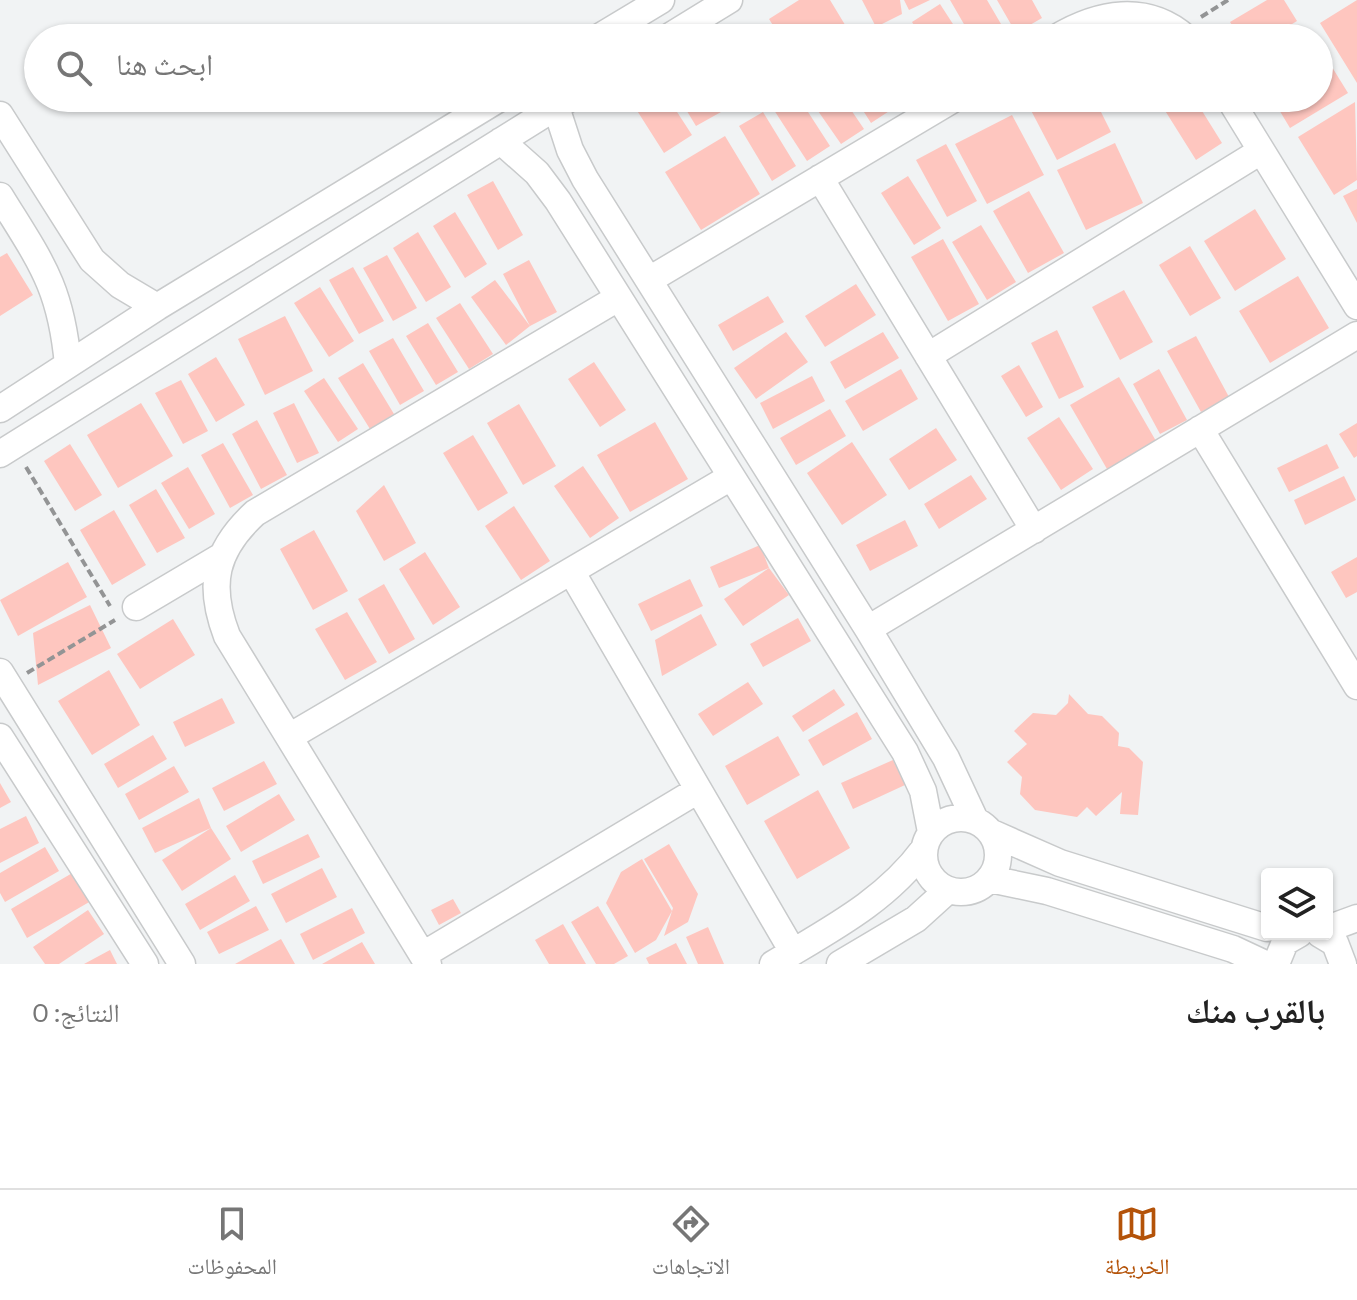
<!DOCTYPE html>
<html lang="ar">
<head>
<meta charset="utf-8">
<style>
  :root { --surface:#fff; --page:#f6f6f6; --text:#222; --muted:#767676; --line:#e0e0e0; --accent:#b45309 }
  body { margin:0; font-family:Commissioner,"Noto Naskh Arabic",sans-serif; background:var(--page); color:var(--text); direction:rtl }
  .controls { position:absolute; right:24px; bottom:24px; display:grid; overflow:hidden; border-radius:8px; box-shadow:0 2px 6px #0004 }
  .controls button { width:72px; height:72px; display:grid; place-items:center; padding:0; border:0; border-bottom:2px solid var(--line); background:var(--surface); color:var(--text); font:40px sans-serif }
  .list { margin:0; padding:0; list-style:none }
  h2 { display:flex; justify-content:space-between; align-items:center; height:104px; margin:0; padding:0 32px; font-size:34px }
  h2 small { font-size:26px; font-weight:400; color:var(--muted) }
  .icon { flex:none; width:44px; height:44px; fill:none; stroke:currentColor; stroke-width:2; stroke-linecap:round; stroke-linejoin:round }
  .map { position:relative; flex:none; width:1357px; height:964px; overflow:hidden; direction:ltr }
  .search { position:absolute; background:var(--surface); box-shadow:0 2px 6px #0004; left:24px; right:24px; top:24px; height:88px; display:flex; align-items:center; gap:20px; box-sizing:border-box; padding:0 28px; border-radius:44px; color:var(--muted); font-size:30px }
  .sheet { height:224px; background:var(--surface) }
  nav { display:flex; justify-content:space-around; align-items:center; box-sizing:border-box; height:112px; border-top:2px solid var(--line); background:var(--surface); font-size:22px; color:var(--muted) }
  nav a { display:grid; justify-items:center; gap:4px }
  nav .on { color:var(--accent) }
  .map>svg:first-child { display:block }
  .building { fill:#fec6bf }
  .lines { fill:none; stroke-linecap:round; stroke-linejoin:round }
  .minor-casing { stroke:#c8cacb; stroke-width:29 }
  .path { stroke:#939495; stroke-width:4; stroke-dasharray:8 4; stroke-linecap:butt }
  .minor { stroke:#fff; stroke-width:26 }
</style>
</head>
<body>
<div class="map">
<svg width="1357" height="964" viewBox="0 0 1357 964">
  <rect width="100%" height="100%" fill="#f1f3f4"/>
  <!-- building -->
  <path class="building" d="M799 0H830L853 38H781L769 19Z
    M862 0H900L902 14 876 27Z
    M904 0H930L909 10Z
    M950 0H987L1008 36 972 38Z
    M997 0H1032L1042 18 1016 33Z
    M1267 0H1284L1297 21 1269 38H1240L1230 22Z
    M1357 0V83L1320 23Z
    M940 4 962 38H922L912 22Z
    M759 28 765 38H742Z
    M1319 46 1348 93 1290 128 1272 98H1319Z
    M629 98H668L692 135 664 153Z
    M679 98H713L721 112 696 126Z
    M731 98H755L737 109Z
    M786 98H799L830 146 807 161 772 107Z
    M809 98H843L864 129 841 144Z
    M855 98H895L900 104 871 123Z
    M1094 98 1111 132 1057 160 1025 99Z
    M1181 98H1194L1222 143 1196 160 1164 109Z
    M1355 102 1357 180 1334 195 1298 137Z
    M763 112 796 166 772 181 739 126Z
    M1012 115 1044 175 987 204 955 144Z
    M725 136 760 194 701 230 665 172Z
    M1115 143 1143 203 1086 230 1057 170Z
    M946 144 977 201 947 217 916 160Z
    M908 176 941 228 914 245 881 193Z
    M493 181 523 235 498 250 467 195Z
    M1357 189V223L1343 196Z
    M1029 191 1064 253 1028 273 993 211Z
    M1255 209 1286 259 1235 291 1204 241Z
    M455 212 487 264 465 278 433 226Z
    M981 225 1016 282 987 300 952 242Z
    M418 232 451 287 426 302 393 248Z
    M943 239 979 304 948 321 911 257Z
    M1190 246 1221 298 1190 316 1159 265Z
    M7 253 33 295 0 316V257Z
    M387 255 417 308 393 321 363 268Z
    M529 260 557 312 530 326 503 274Z
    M353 267 384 321 359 334 329 280Z
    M1298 276 1329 328 1270 363 1239 311Z
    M495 280 530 326 506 345 471 297Z
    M856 284 876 315 825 347 805 316Z
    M320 287 354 341 329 357 294 303Z
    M1124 290 1153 342 1120 360 1092 307Z
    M768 296 784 322 733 351 718 325Z
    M460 303 493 354 469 369 436 318Z
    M285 316 313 371 265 395 238 339Z
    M428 323 458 372 436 385 406 336Z
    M1057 330 1084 387 1059 399 1031 343Z
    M786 332 808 362 756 399 734 368Z
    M883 332 899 358 845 389 830 362Z
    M1196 336 1229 397 1201 412 1167 351Z
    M393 338 424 391 400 405 369 351Z
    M216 357 245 405 216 422 188 374Z
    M594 362 626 410 600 427 568 379Z
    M363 363 394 414 370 429 338 378Z
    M1019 365 1043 407 1026 417 1001 376Z
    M901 369 918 399 863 431 845 401Z
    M1159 369 1187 420 1160 434 1133 384Z
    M812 376 825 401 773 429 760 403Z
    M1119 377 1156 441 1107 469 1070 405Z
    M324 378 358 429 338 442 304 391Z
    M181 380 208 431 183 444 155 393Z
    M141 403 173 456 118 488 87 435Z
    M294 403 319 453 297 463 273 413Z
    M519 404 556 466 523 485 487 423Z
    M830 409 846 436 796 465 780 438Z
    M1059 417 1093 469 1061 490 1027 438Z
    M257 420 287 475 261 489 232 434Z
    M655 422 688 479 630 512 597 455Z
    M1357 423V456L1354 458 1339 434Z
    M936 428 957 460 909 490 889 459Z
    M473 435 508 493 478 511 443 453Z
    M852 442 887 495 842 525 807 473Z
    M223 443 253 495 230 508 201 455Z
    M70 444 102 495 75 511 44 461Z
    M1327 444 1339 468 1289 492 1277 468Z
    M583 466 619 518 590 538 554 486Z
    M188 467 215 514 189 529 161 483Z
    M971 475 987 499 939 529 924 504Z
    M1344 476 1356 500 1305 525 1294 500Z
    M384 485 416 543 384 561 356 511Z
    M156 489 185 538 157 553 129 505Z
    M514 506 550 561 521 580 485 526Z
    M114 510 146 565 112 585 80 530Z
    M905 520 918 546 870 571 856 545Z
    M314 530 348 591 313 610 280 549Z
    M760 545 769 568 789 595 743 626 724 599 769 568 719 588 710 567Z
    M425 552 460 607 433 625 399 569Z
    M1357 557V592L1346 598 1331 572Z
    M68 562 87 597 18 636 0 600Z
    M690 579 703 606 651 631 638 604Z
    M384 584 415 639 389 654 358 599Z
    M90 605 111 648 38 685 33 633Z
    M347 612 377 662 345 680 315 629Z
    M701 614 717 645 662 676 655 640Z
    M798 618 811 641 763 667 750 644Z
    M173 619 195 655 140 689 117 654Z
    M109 670 140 725 92 755 58 701Z
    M748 682 763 704 713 736 698 714Z
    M834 689 845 705 803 732 792 716Z
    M1069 694 1088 714 1102 716 1119 733 1118 746 1129 748 1143 762 1138 815 1120 814 1122 792 1096 816 1087 807 1077 817 1035 810 1020 794 1022 777 1007 762 1027 744 1014 731 1033 713 1056 715 1068 703Z
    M222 698 235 723 185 747 173 722Z
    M857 712 872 739 823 766 808 740Z
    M153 735 167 759 118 788 104 764Z
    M778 736 800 775 747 805 725 766Z
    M893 760 905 785 853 809 841 783Z
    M264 761 277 784 224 811 212 788Z
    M174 766 189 792 139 820 125 794Z
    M0 783 11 802 0 808Z
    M818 790 850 848 797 879 764 821Z
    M279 794 295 820 241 852 226 826Z
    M199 798 211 828 231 859 182 891 162 860 211 828 155 853 142 828Z
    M26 816 39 843 0 863V829Z
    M308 834 320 857 263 884 252 861Z
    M669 844 698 894 688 922 664 936 673 908 644 859Z
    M45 847 59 871 5 902 0 893V873Z
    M642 859 672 911 656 940 635 953 606 903 621 872Z
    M322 868 337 897 286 923 271 894Z
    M74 872 91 901 27 938 11 909Z
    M235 875 250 901 200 930 185 904Z
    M453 899 461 913 439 925 431 910Z
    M256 906 269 930 219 954 207 932Z
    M598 906 628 956 614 964H596L571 922Z
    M352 908 365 933 313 960 300 934Z
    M88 910 104 934 59 964H45L33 947Z
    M563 924 586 964H549L535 940Z
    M708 927 724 964H698L686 937Z
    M281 939 295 964H235Z
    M362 942 375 964H322Z
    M676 943 687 964H649L646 958Z
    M110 950 117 964H84Z"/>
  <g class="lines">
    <defs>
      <path id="minor" d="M598 38 661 0
        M667 38 729 0
        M1056 38C1098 13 1146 3 1186 38
        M1229 98 1357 306
        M556 107 570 150 585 179 868 629 946 758 975 820
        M0 115 92 260 120 285 157 307
        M501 141 537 173 558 201 905 752 923 791 931 832
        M820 178 1034 530
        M0 196C40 261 61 286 68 365
        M649 280 955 98
        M928 356 1261 151
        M0 409 157 307 500 98
        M1200 429 1357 686
        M0 454 570 98
        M571 571 793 952
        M136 607 222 556
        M868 629 1357 335
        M0 672 182 964
        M0 737 145 964
        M289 737 731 477
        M924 855a37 37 0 1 1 74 0a37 37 0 1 1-74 0Z
        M992 833 1060 863 1267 928
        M990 879 1047 891 1233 949 1265 964
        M1327 929 1357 918
        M1320 934 1335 943 1343 964
        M423 955 698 790
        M428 964 227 636C207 584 215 550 255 513L618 298
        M773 964C829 930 885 902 924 849
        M840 964 916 919 948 890
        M1276 964 1285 942 1299 934"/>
    </defs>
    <!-- minor casing -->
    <use href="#minor" class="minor-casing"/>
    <!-- path -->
    <path class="path" d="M1201 17 1228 0
      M26 467 110 606
      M27 673 115 620"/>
    <!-- minor -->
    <use href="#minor" class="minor"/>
  </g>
</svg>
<div class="controls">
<button><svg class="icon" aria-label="layers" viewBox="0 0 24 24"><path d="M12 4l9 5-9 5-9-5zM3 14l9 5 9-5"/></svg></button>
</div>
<div class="search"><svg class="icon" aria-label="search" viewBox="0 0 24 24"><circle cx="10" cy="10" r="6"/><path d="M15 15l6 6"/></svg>ابحث هنا</div>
</div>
<section class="sheet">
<h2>بالقرب منك<small>النتائج: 0</small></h2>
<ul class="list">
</ul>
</section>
<nav>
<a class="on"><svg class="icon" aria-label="map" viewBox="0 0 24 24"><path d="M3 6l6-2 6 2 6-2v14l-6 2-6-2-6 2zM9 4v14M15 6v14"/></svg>الخريطة</a>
<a><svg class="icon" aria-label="directions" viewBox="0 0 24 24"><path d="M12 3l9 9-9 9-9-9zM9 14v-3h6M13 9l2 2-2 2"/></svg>الاتجاهات</a>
<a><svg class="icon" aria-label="saved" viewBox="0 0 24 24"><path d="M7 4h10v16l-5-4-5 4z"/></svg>المحفوظات</a>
</nav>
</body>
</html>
